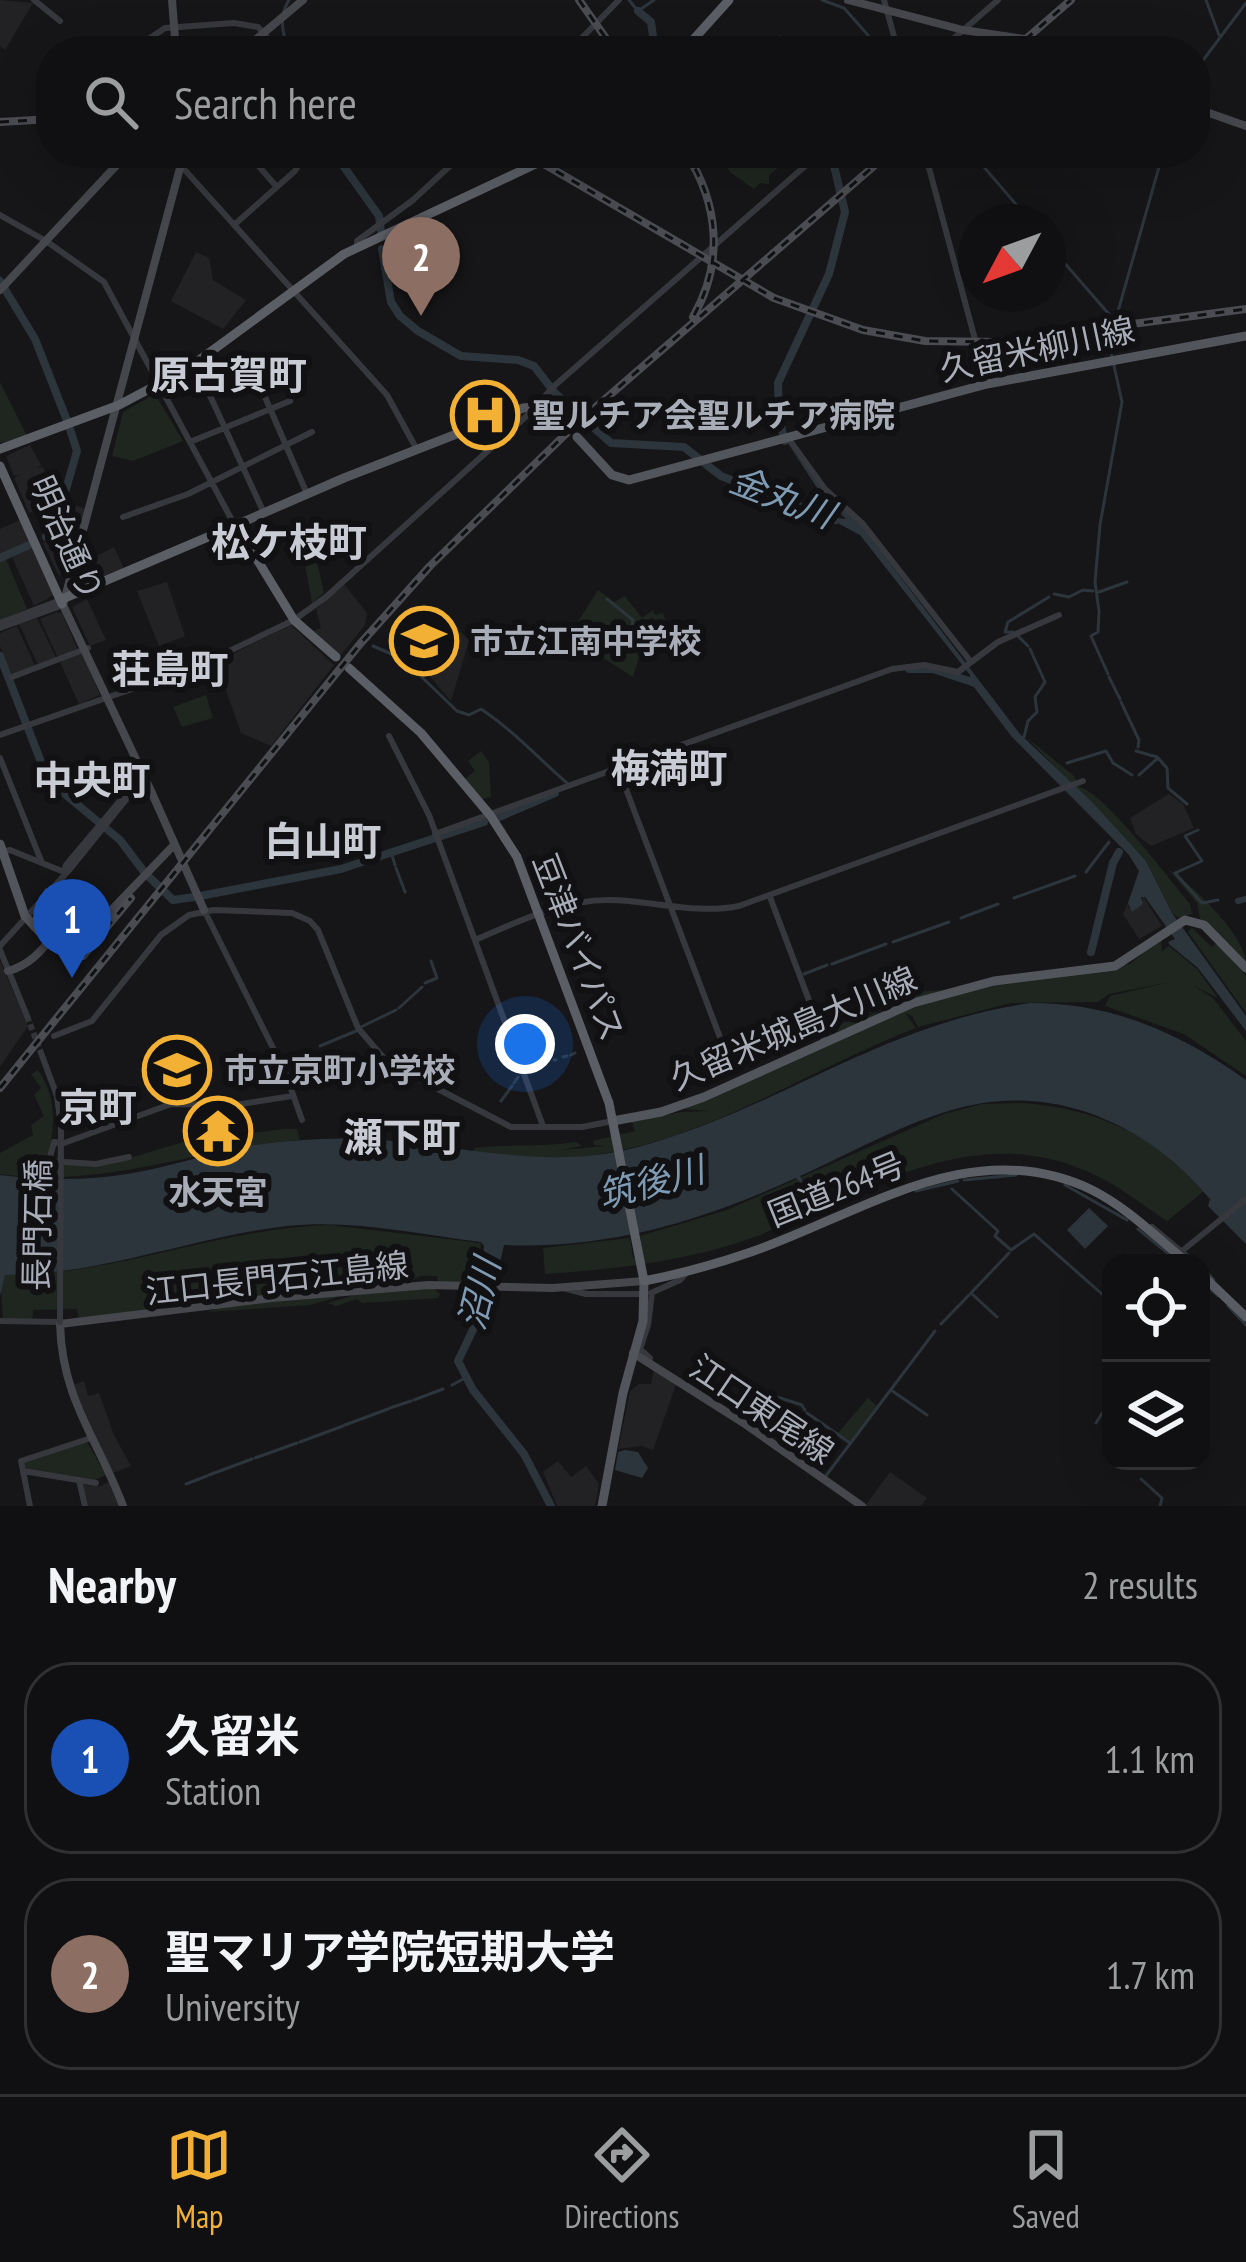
<!DOCTYPE html>
<html lang="en">
<head>
<meta charset="utf-8">
<style>
  :root { --surface:#101012; --page:#19191b; --text:#f1f3f6; --muted:#9c9d9f; --line:#303032; --accent:#f2b134 }
  body { margin:0; font-family:"PT Sans Narrow","Noto Sans JP",sans-serif; background:var(--page); color:var(--text) }
  .controls { position:absolute; right:36px; bottom:36px; display:grid; overflow:hidden; border-radius:24px; box-shadow:0 12px 48px #0002 }
  .controls button { width:108px; height:108px; display:grid; place-items:center; padding:0; border:0; border-bottom:3px solid var(--line); background:var(--surface); color:var(--text); font:60px sans-serif }
  .compass { position:absolute; left:958px; top:204px; width:108px; height:108px; border-radius:50%; background:var(--surface); box-shadow:0 12px 48px #0002; rotate:229deg }
  .you { position:absolute; left:525px; top:1044px; width:42px; height:42px; margin:-30px; border:9px solid #fff; border-radius:50%; background:#1a73e8; box-shadow:0 0 0 18px #1a73e833 }
  .badge { display:grid; place-items:center; width:78px; height:78px; border-radius:50%; background:var(--accent); color:#fff; font-size:39px; font-weight:700 }
  .pin { position:absolute; translate:-50% -99px; filter:drop-shadow(0 3px 6px #0008) }
  .pin::after { content:''; position:absolute; top:63px; width:42px; height:36px; background:inherit; clip-path:polygon(0 0,100% 0,50% 100%) }
  .list { margin:0; padding:0; list-style:none }
  h2 { display:flex; justify-content:space-between; align-items:center; height:156px; margin:0; padding:0 48px; font-size:51px }
  h2 small { font-size:39px; font-weight:400; color:var(--muted) }
  .list li { display:grid; grid-template-columns:78px 1fr auto; gap:36px; align-items:center; box-sizing:border-box; height:192px; margin:0 24px 24px; padding:0 24px; border:3px solid var(--line); border-radius:48px }
  .list b { display:block; font-size:45px; white-space:nowrap }
  .list p { margin:0; font-size:39px; white-space:nowrap; color:var(--muted) }
  .list em { font-size:39px; font-style:normal; color:var(--muted) }
  .icon { flex:none; width:66px; height:66px; fill:none; stroke:currentColor; stroke-width:2; stroke-linecap:round; stroke-linejoin:round }
  .map { position:relative; flex:none; width:1246px; height:1506px; overflow:hidden }
  .search { position:absolute; background:var(--surface); box-shadow:0 12px 48px #0002; left:36px; right:36px; top:36px; height:132px; display:flex; align-items:center; gap:30px; box-sizing:border-box; padding:0 42px; border-radius:48px; color:var(--muted); font-size:45px }
  .sheet { height:588px; background:var(--surface) }
  nav { display:flex; justify-content:space-around; align-items:center; box-sizing:border-box; height:168px; border-top:3px solid var(--line); background:var(--surface); font-size:33px; color:var(--muted) }
  nav a { display:grid; justify-items:center; gap:6px }
  nav .on { color:var(--accent) }
  .map>svg:first-child { display:block }
  .built { fill:#222225 }
  .green { fill:#1e261f }
  .water { fill:#2c353c }
  .lines { fill:none; stroke-linecap:round; stroke-linejoin:round }
  .stream { stroke:#2c353c; stroke-width:3 }
  .canal { stroke:#2c353c; stroke-width:6 }
  .river { stroke:#2c353c; stroke-width:8 }
  .tertiary-tunnel { stroke:#333438; stroke-width:6; stroke-dasharray:6 3; stroke-linecap:butt }
  .tertiary { stroke:#37383d; stroke-width:6 }
  .secondary { stroke:#45474d; stroke-width:8 }
  .primary { stroke:#53555c; stroke-width:9 }
  .trunk { stroke:#5b5e65; stroke-width:9 }
  .rail-casing { stroke:#4a4c52; stroke-width:8 }
  .rail { stroke:#111113; stroke-width:3; stroke-dasharray:9; stroke-linecap:butt }
  .tertiary-bridge { stroke:#37383d; stroke-width:6 }
  .labels { text-anchor:middle; stroke-width:12; stroke-linejoin:round; paint-order:stroke }
  .street-label { font-size:33px; fill:#a8adb8; stroke:#111113 }
  .poi-label { font-size:33px; font-weight:bold; fill:#a8adb8; stroke:#111113; text-anchor:start }
  .water-label { font-size:36px; font-style:italic; fill:#7f9bb3; stroke:#111113 }
  .quarter-label { font-size:39px; font-weight:bold; fill:#c9ccd4; stroke:#111113 }
</style>
</head>
<body>
<div class="map">
<svg width="1246" height="1506" viewBox="0 0 1246 1506">
  <rect width="100%" height="100%" fill="#161618"/>
  <!-- built -->
  <path class="built" d="M0 0 33 3 5 50 0 46Z
    M196 252 209 258 213 280 246 300 223 329 171 301Z
    M30 445 41 465 38 468 43 467 46 476 34 482 46 506 29 513 14 478 21 474 14 476 6 456Z
    M67 503 87 509 70 570 59 576 43 543 57 536Z
    M22 519 30 540 0 554V529Z
    M33 547 54 595 34 606 12 557Z
    M114 547 125 571 80 590 75 588 79 565Z
    M167 582 185 636 159 646 137 591Z
    M344 584 367 613 365 625 340 656 312 631 321 628 316 609Z
    M87 599 106 640 90 646 72 607Z
    M441 609 469 641 451 701 397 638 426 610 432 615Z
    M57 612 62 613 78 650 58 658 40 619Z
    M37 618 56 658 38 665 19 624Z
    M291 625 334 665 271 746 241 733 216 662Z
    M17 626 35 666 12 675 0 646V633Z
    M82 651 100 695 79 704 59 660Z
    M1169 794 1183 804 1194 828 1151 846 1136 834 1130 818Z
    M1143 896 1162 926 1139 939 1123 914 1128 903 1129 908 1142 904Z
    M0 961 28 1026 0 1067Z
    M189 1055 190 1059H202V1081L179 1080 178 1056Z
    M654 1368 677 1382 653 1450 642 1446 618 1449 630 1391 639 1384H651Z
    M84 1381 88 1396 99 1393 114 1435 131 1466 113 1473 108 1465 73 1385Z
    M558 1461 571 1477 586 1466 599 1484 595 1506H557L543 1472Z
    M890 1472 927 1498 921 1506H865Z
    M109 1482 120 1506H88L83 1485 101 1486Z"/>
  <!-- green -->
  <path class="green" d="M719 153H788L783 164 769 175V184L760 183 754 189 730 172Z
    M0 382 27 436 2 443 0 442Z
    M155 394 183 441 133 461 112 456 123 412Z
    M308 538 322 541 316 557 324 593 312 603 303 554Z
    M4 554 27 609 0 620V556Z
    M598 590 614 602 625 596 642 618 653 610 655 615 663 613 666 622 647 631 633 677 569 636Z
    M206 695 213 718 182 727 173 707Z
    M1026 737 1074 776 1079 787C1103 791 1171 881 1190 904L1192 914 1179 918 1172 913 1146 861Z
    M481 751 489 762 491 797 482 799 465 779 475 771 468 761Z
    M1169 870C1191 883 1246 937 1246 962L1200 919 1197 903Z
    M1192 928 1212 947 1217 943 1246 976V1013L1188 932Z
    M1167 932 1161 940 1162 951 1169 946 1197 969 1218 998 1192 985 1213 998 1246 1041V1076L1184 1034 1105 1006 1110 996 1170 982 1109 994 1098 1002 1011 1003 918 1027 912 1016 905 1013 916 1028C808 1069 703 1144 585 1156 548 1159 510 1157 473 1152L475 1148C508 1144 542 1147 576 1142L582 1146 561 1150 606 1146 594 1145 593 1141 635 1131 632 1122 681 1112 710 1111 683 1109 883 1017 903 1014H893L979 986 1130 964Z
    M945 990 876 1012 878 1016 830 1034 825 1032 824 1028 875 1014 865 1013 912 992Z
    M38 1070C59 1101 54 1128 47 1162L53 1165 113 1163 183 1142 283 1129H297L300 1140C196 1148 107 1189 0 1174V1153L33 1135 31 1125 44 1116 34 1095 41 1088 31 1074Z
    M1022 1103C1096 1108 1154 1135 1204 1191L1167 1221C1144 1206 1122 1188 1097 1176 1004 1131 930 1163 842 1195 814 1206 788 1224 760 1235 691 1261 617 1269 545 1274L543 1248 630 1238 633 1258 643 1257 640 1236 727 1210 944 1114 982 1104Z
    M330 1225 481 1243 477 1285 438 1283 437 1276C421 1276 421 1273 407 1285L79 1320 77 1309 33 1310 32 1321 3 1319 0 1275C113 1277 218 1228 330 1225Z
    M433 1288 440 1294 438 1298 362 1303 357 1299 336 1306 328 1303 364 1292Z
    M348 1294 310 1305 207 1312 224 1306Z
    M868 1398 877 1406 851 1443 838 1433Z
    M87 1442 106 1475 95 1480 25 1470 23 1463Z"/>
  <!-- water -->
  <path class="water" d="M787 442 823 491 860 524 1020 734 1092 802 1146 861 1172 913 1246 1016V1031L1198 968 1170 945 1168 942 1175 939 1145 897H1141L1143 904 1132 912 1128 903 1139 871 1129 855 1012 737 970 682V675L860 535 826 517 846 519 819 491Z
    M1031 1003C1113 1003 1180 1033 1246 1080V1244L1208 1206 1210 1199C1151 1127 1058 1083 963 1107 907 1121 853 1152 800 1176L811 1193 796 1178C701 1221 610 1249 504 1245L496 1281 494 1274H489L486 1282H482L484 1246 481 1242C418 1234 351 1219 287 1226 192 1237 102 1275 5 1275L0 1296V1175C42 1180 85 1181 127 1174 164 1168 198 1157 234 1149 266 1142 289 1141 321 1139 429 1133 531 1176 638 1147 777 1110 883 1023 1031 1003Z
    M1089 1208 1108 1226 1085 1249 1067 1230Z
    M625 1450 638 1452 648 1468 642 1478 615 1470 618 1452Z"/>
  <g class="lines">
    <!-- stream -->
    <path class="stream" d="M629 0 638 11 654 0
      M822 0 844 8 882 51
      M1206 0 1219 35
      M289 49C281 32 279 16 289 0
      M777 51 780 37
      M1195 71 1246 3
      M972 153 1031 222
      M1048 244 1114 320
      M1099 592 1127 582
      M1054 594 1069 597 1083 590 1093 591
      M607 599 633 620 630 638 641 642 645 632
      M1099 611 1095 582 1100 525 1122 402 1109 343 1163 153
      M1099 613 1098 632 1091 636 1108 674
      M1013 632H1005L1008 622 1049 597
      M1018 636 1028 646
      M373 646 403 659 457 711 469 715 481 709C514 731 538 758 567 783
      M1109 677 1120 699
      M1121 702 1139 740 1138 747
      M1024 737 1028 721 1037 712 1035 697 1045 682 1030 649
      M1136 751 1157 757
      M1067 763 1106 751 1113 763 1132 775
      M1139 775 1158 758 1167 768 1168 788 1187 804
      M1198 830 1185 836 1202 861 1175 873 1202 903 1218 900
      M391 852 395 865
      M396 868 405 892
      M1086 872 1109 842
      M1014 898 1075 876
      M961 918 998 904
      M893 942 949 922
      M832 964 886 944
      M804 974 827 965
      M425 983 437 978 431 961
      M399 1008 422 987
      M361 1027 396 1010
      M320 1046 356 1031
      M571 1055 575 1053
      M563 1057 567 1056
      M554 1060H556
      M542 1064 545 1063
      M537 1066 540 1065
      M527 1070 534 1067
      M514 1083 518 1077
      M501 1101 512 1086
      M964 1180 1016 1175
      M1065 1185 1127 1220
      M952 1189 998 1231 995 1236 1011 1250 1034 1234 1111 1302
      M916 1191 958 1181
      M1138 1229 1180 1263
      M1158 1263 1160 1255
      M1201 1281 1218 1296
      M1228 1306 1246 1325
      M481 1313 493 1306
      M471 1314 469 1323 473 1328
      M997 1317 971 1293 1009 1253
      M941 1324 969 1295
      M452 1385 465 1378
      M891 1390 927 1415
      M414 1400 443 1389
      M803 1407 805 1410
      M390 1408 411 1401
      M766 1413 774 1396 802 1405
      M807 1413 850 1443
      M1096 1423 1106 1407
      M345 1425 388 1409
      M759 1428 765 1415
      M300 1442 343 1426
      M255 1458 297 1443
      M209 1475 252 1459
      M825 1477 935 1331
      M1141 1479 1162 1498 1160 1506
      M186 1484 207 1476"/>
    <!-- canal -->
    <path class="canal" d="M1238 901 1246 899"/>
    <!-- river -->
    <path class="river" d="M638 11 651 22 655 51
      M289 49 290 51
      M334 153 379 216 381 232
      M382 249 391 302 400 316 418 331 461 356 518 360 534 366 555 393 611 443 684 447 721 476 835 520
      M0 281 35 339 66 418
      M785 441 779 419 778 383 829 274 845 212 831 153
      M46 537 53 534 77 451 70 429
      M0 558 29 545
      M0 656 48 780 120 840 145 873 173 900 194 897
      M909 669H933L975 683
      M615 772 646 761
      M499 817 555 793
      M200 896 341 869 484 822
      M1091 952 1113 863 1119 852
      M484 1283 481 1313 458 1361 473 1390 524 1454 551 1506"/>
    <!-- tertiary-tunnel -->
    <path class="tertiary-tunnel" d="M27 1016 41 1053"/>
    <!-- tertiary -->
    <path class="tertiary" d="M34 0 60 21
      M884 0 898 51
      M131 51 165 28 234 23 258 27 279 51
      M569 51 619 0
      M939 51 998 0
      M49 101 51 102
      M155 153 183 168 387 395 416 448
      M247 153 277 187
      M925 153 987 384
      M0 215 46 241 104 282 234 524
      M234 225 295 171 306 153
      M357 247V241L413 200 464 153
      M195 363 264 513
      M252 367 307 494
      M788 438 825 489 863 524 971 662
      M190 442 290 401
      M123 517 188 494 312 432
      M0 623 58 601
      M0 628 63 605
      M12 677 88 648
      M0 735 198 666 294 620 326 597 532 411 553 387 820 153
      M389 736 429 815 543 1126
      M0 758 42 863
      M618 768 732 1069
      M435 834 892 669 924 665 958 672 998 642 1059 615
      M2 852 10 850 64 872
      M64 872 66 865 140 777
      M47 891 66 920
      M770 897 824 1040
      M204 910 285 1072 302 1120
      M475 940C518 922 560 900 608 900 651 900 695 915 739 906L1083 781
      M0 946 70 869 145 776
      M0 950 27 1016
      M54 1036 92 1021 161 935 189 915 214 910 292 913 310 921 318 930 358 1028 388 1063 511 1127H582L613 1121
      M41 1053 57 1096 61 1128
      M129 1157 96 1164 49 1161 54 1142 64 1143 171 1104 235 1105 292 1096
      M1152 1227 1195 1263
      M1182 1251 1246 1199
      M1201 1268 1212 1280
      M563 1288 586 1294H641
      M651 1293 680 1280 688 1271
      M0 1321 60 1322
      M649 1362 650 1358 640 1349 648 1325 652 1293
      M23 1471 96 1483
      M79 1480 85 1506
      M30 1506 21 1461 91 1438"/>
    <!-- secondary -->
    <path class="secondary" d="M172 0 176 51
      M848 0 963 30 1025 39 1069 51
      M242 51 303 0
      M1195 108 1246 126
      M0 290 128 153
      M151 791 63 605 184 153
      M151 791 204 910
      M8 971C38 963 48 939 70 918L89 928 96 926 174 845
      M633 1353 742 1422 862 1506
      M123 1506C98 1439 62 1400 60 1324L272 1298 429 1285 553 1288 644 1281"/>
    <!-- primary -->
    <path class="primary" d="M577 437 612 475 629 480 987 384 1246 336
      M236 525 344 478 523 408 545 406 566 425
      M0 844 25 916 48 941
      M613 1121 661 1112 704 1097 913 1003 994 981 1115 966 1185 920 1204 925 1246 968
      M602 1506 623 1393 643 1321 644 1281"/>
    <!-- trunk -->
    <path class="trunk" d="M683 51 729 0
      M0 449 119 405 187 369 344 254 559 153
      M0 466 62 604
      M60 600 236 525 294 620 336 657
      M349 668 421 733 490 815 517 857 609 1103 644 1281C680 1274 716 1264 751 1252 861 1214 972 1132 1092 1190 1128 1208 1157 1238 1188 1263
      M1201 1274 1246 1317"/>
    <defs>
      <path id="rail" d="M579 0 615 51
        M1012 51 1071 0
        M0 122 51 119
        M525 153 774 298 863 330 925 341 997 342 1246 309
        M686 153C719 204 724 263 693 317
        M83 956 131 898
        M0 1088 360 644 430 566 574 426 889 153"/>
    </defs>
    <!-- rail casing -->
    <use href="#rail" class="rail-casing"/>
    <!-- rail -->
    <use href="#rail" class="rail"/>
    <!-- tertiary-bridge -->
    <path class="tertiary-bridge" d="M60 1322 61 1128"/>
  </g>
  <!-- icons -->
  <defs>
    <symbol id="hospital-ring" viewBox="-11 -11 22 22"><circle r="9.5" fill="#111113" stroke="#f2b134" stroke-width="1.5"/><path d="M-5-5h3v3.5h4V-5h3V5h-3V1.5h-4V5h-3Z" fill="#f2b134"/></symbol>
    <symbol id="school-ring" viewBox="-11 -11 22 22"><circle r="9.5" fill="#111113" stroke="#f2b134" stroke-width="1.5"/><path d="M0-5L7-2L0 1L-7-2ZM-4 1L0 2.5L4 1V4Q0 6-4 4Z" fill="#f2b134"/></symbol>
    <symbol id="temple-ring" viewBox="-11 -11 22 22"><circle r="9.5" fill="#111113" stroke="#f2b134" stroke-width="1.5"/><path d="M0-6L5-2H3V0L6.5 2.5H4V6H1.5V3h-3V6H-4V2.5H-6.5L-3 0V-2H-5Z" fill="#f2b134"/></symbol>
  </defs>
  <g fill-rule="evenodd">
    <use href="#hospital-ring" x="447" y="377" width="76" height="76"/>
    <use href="#school-ring" x="386" y="603" width="76" height="76"/>
    <use href="#school-ring" x="139" y="1032" width="76" height="76"/>
    <use href="#temple-ring" x="180" y="1093" width="76" height="76"/>
  </g>
  <g class="labels">
    <!-- street labels -->
    <g class="street-label">
      <text transform="translate(1037 349) rotate(-12)" y="12">久留米柳川線</text>
      <text transform="translate(67 538) rotate(66)" y="12">明治通り</text>
      <text transform="translate(579 947) rotate(69)" y="12">豆津バイパス</text>
      <text transform="translate(793 1028) rotate(-23)" y="12">久留米城島大川線</text>
      <text transform="translate(836 1189) rotate(-22)" y="12">国道264号</text>
      <text transform="translate(37 1225) rotate(-89)" y="12">長門石橋</text>
      <text transform="translate(277 1278) rotate(-6)" y="12">江口長門石江島線</text>
      <text transform="translate(762 1409) rotate(34)" y="12">江口東尾線</text>
    </g>
    <!-- poi labels -->
    <g class="poi-label">
      <text x="532" y="427">聖ルチア会聖ルチア病院</text>
      <text x="470" y="653">市立江南中学校</text>
      <text x="224" y="1082">市立京町小学校</text>
      <text x="218" y="1204" text-anchor="middle">水天宮</text>
    </g>
    <!-- water labels -->
    <g class="water-label">
      <text transform="translate(782 497) rotate(21)" y="13">金丸川</text>
      <text transform="translate(651 1182) rotate(-15)" y="13">筑後川</text>
      <text transform="translate(479 1294) rotate(-76)" y="13">沼川</text>
    </g>
    <!-- quarter labels -->
    <g class="quarter-label">
      <text x="229" y="389">原古賀町</text>
      <text x="289" y="556">松ケ枝町</text>
      <text x="170" y="683">荘島町</text>
      <text x="669" y="782">梅満町</text>
      <text x="92" y="794">中央町</text>
      <text x="323" y="855">白山町</text>
      <text x="98" y="1121">京町</text>
      <text x="402" y="1151">瀬下町</text>
    </g>
  </g>
</svg>
<div class="controls">
<button><svg class="icon" aria-label="locate" viewBox="0 0 24 24"><circle cx="12" cy="12" r="6"/><path d="M12 2v4M12 18v4M2 12h4M18 12h4"/></svg></button>
<button><svg class="icon" aria-label="layers" viewBox="0 0 24 24"><path d="M12 4l9 5-9 5-9-5zM3 14l9 5 9-5"/></svg></button>
</div>
<svg class="compass" viewBox="-18 -18 36 36"><path d="M0-13l5 13h-10z" fill="#e53935"/><path d="M0 13l5-13h-10z" fill="#9c9d9f"/></svg>
<div class="you"></div>
<div class="pin badge" style="left:72px;top:978px;background:#1a4fb4">1</div>
<div class="pin badge" style="left:421px;top:316px;background:#8d6e63">2</div>
<div class="search"><svg class="icon" aria-label="search" viewBox="0 0 24 24"><circle cx="10" cy="10" r="6"/><path d="M15 15l6 6"/></svg>Search here</div>
</div>
<section class="sheet">
<h2>Nearby<small>2 results</small></h2>
<ul class="list">
<li><span class="badge" style="background:#1a4fb4">1</span><div><b>久留米</b><p>Station</p></div><em>1.1 km</em></li>
<li><span class="badge" style="background:#8d6e63">2</span><div><b>聖マリア学院短期大学</b><p>University</p></div><em>1.7 km</em></li>
</ul>
</section>
<nav>
<a class="on"><svg class="icon" aria-label="map" viewBox="0 0 24 24"><path d="M3 6l6-2 6 2 6-2v14l-6 2-6-2-6 2zM9 4v14M15 6v14"/></svg>Map</a>
<a><svg class="icon" aria-label="directions" viewBox="0 0 24 24"><path d="M12 3l9 9-9 9-9-9zM9 14v-3h6M13 9l2 2-2 2"/></svg>Directions</a>
<a><svg class="icon" aria-label="saved" viewBox="0 0 24 24"><path d="M7 4h10v16l-5-4-5 4z"/></svg>Saved</a>
</nav>
</body>
</html>
